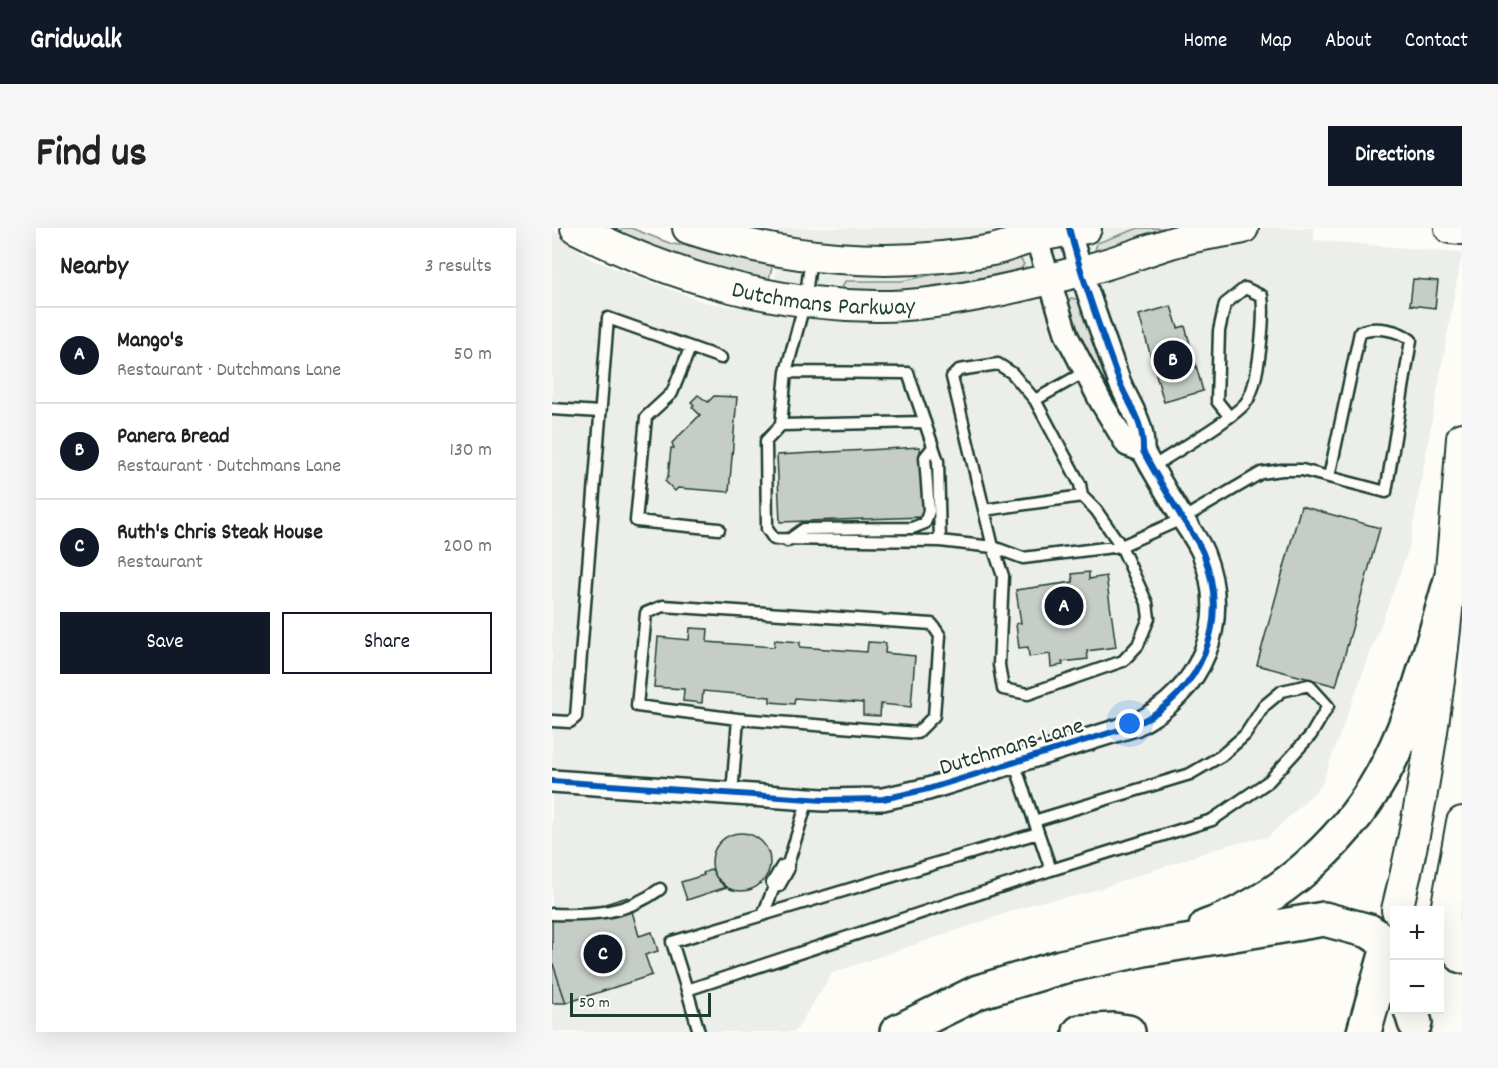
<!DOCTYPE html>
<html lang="en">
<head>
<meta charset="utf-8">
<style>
  :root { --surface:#fff; --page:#f6f6f6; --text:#222; --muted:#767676; --line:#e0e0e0; --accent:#111827 }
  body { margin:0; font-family:Dekko,sans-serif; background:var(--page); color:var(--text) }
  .controls { position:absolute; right:18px; bottom:18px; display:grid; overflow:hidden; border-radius:0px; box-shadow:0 6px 24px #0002 }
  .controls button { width:54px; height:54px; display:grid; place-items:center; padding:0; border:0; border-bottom:2px solid var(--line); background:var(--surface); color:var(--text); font:30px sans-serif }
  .scale { position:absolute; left:18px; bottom:15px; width:141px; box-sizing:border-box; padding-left:6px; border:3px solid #1f3d34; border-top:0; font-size:16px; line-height:21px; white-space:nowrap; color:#1f3d34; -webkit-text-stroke:4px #fdfcf7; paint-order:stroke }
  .you { position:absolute; left:578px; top:496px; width:21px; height:21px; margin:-15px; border:4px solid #fff; border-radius:50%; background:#1a73e8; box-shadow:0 0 0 9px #1a73e833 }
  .badge { display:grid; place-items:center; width:39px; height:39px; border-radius:50%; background:var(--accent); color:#fff; font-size:20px; font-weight:700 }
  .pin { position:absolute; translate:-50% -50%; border:3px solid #fff; box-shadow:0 2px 6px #0006 }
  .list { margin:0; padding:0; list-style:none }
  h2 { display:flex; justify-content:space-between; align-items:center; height:78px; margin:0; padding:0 24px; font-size:26px }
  h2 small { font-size:20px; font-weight:400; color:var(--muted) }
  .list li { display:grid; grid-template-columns:39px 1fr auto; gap:18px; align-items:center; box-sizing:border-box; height:96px; padding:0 24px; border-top:2px solid var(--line) }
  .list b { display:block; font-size:22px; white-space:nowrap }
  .list p { margin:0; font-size:20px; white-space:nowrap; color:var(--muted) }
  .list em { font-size:20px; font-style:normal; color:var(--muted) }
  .actions { display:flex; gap:12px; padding:18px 24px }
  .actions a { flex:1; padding:14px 0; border:2px solid var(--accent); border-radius:0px; text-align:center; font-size:21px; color:var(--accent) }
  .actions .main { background:var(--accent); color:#fff }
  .map { position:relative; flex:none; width:910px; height:804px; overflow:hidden; border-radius:0px }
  header { display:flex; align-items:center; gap:36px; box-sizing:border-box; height:84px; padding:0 30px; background:var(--accent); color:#fff }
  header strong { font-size:28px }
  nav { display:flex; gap:33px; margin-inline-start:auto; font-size:21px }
  .intro { display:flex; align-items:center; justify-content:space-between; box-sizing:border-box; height:144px; padding:0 36px }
  h1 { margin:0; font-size:42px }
  .button { padding:15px 27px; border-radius:0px; background:var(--accent); color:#fff; font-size:21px; font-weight:700 }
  main { display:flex; gap:36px; padding:0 36px }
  aside { flex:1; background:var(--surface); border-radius:0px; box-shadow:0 6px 24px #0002 }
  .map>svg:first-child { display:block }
  .built { fill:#eceee9 }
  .green { fill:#dde0db; stroke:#7e8e88; stroke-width:1.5 }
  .building { fill:#c6cdc7; stroke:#1f3d34; stroke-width:1.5 }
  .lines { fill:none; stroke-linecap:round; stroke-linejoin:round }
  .lane-casing { stroke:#1f3d34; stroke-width:15 }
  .street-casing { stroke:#1f3d34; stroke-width:26 }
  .secondary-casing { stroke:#1f3d34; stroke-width:34 }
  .primary-casing { stroke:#1f3d34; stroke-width:38 }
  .highway-casing { stroke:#1f3d34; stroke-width:38 }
  .lane { stroke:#fdfcf7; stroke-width:10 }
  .street { stroke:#fdfcf7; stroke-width:21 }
  .secondary { stroke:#fdfcf7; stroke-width:30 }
  .primary { stroke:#fdfcf7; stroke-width:33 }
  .highway { stroke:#fdfcf7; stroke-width:33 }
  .cycleway-casing { stroke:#fdfcf7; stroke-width:10 }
  .cycleway { stroke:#0057b8; stroke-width:6 }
  .labels { text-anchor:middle; stroke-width:5; stroke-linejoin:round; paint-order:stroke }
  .street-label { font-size:24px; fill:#1f3d34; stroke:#fdfcf7 }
</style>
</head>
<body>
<header>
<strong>Gridwalk</strong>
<nav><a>Home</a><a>Map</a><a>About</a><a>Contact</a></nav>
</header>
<div class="intro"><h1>Find us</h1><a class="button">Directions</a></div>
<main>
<aside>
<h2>Nearby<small>3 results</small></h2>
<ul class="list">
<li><span class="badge">A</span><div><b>Mango's</b><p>Restaurant · Dutchmans Lane</p></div><em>50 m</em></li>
<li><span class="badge">B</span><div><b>Panera Bread</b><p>Restaurant · Dutchmans Lane</p></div><em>130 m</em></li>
<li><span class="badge">C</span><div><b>Ruth's Chris Steak House</b><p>Restaurant</p></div><em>200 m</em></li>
</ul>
<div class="actions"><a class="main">Save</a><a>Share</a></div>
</aside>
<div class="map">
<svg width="910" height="804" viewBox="0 0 910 804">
  <rect width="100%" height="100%" fill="#fdfcf7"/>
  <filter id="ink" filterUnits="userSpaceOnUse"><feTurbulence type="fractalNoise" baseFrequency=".0167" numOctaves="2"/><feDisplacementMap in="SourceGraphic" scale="12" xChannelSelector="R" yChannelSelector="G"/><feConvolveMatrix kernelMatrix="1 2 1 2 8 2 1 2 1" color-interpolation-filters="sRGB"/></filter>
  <g filter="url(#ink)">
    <!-- built -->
    <path class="built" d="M226 0H762V12L910 25 857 320 769 558 716 609 675 617 529 667 487 674 280 745 243 804H0V1L38 31 152 74 221 84Z"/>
    <!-- green -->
    <path class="green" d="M49 0H79L120 16 171 22 217 34 220 40 217 51 210 55 195 53Z
      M587 0H638L544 25 543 22 545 15Z
      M467 29 472 36 469 41 367 63 291 64 290 60 293 53H350Z
      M519 70 528 72 582 200 579 204 528 117 515 75Z"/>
    <!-- building -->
    <path class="building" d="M861 51 886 53 883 80 858 77Z
      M619 78 626 100 633 98 651 163 612 174 587 87Z
      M146 167 156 174 162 168 185 169 177 264 126 260 123 263 113 253 116 249 119 220H122L120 215 148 187 140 179 142 177 139 174Z
      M368 219 371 289 228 294 225 227Z
      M749 278 828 300 784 458 705 437Z
      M537 344V351L554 348 564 419 535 423 536 431 510 434 511 437 499 439 498 426 477 429 476 419 467 420 464 396 469 395 464 362 521 354 520 346Z
      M138 400 156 401 155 414 222 419 223 412 248 414V419L315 424 316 414 334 415 333 425 363 428 359 479 329 476 328 488 311 487V475L243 470 242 476 218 474V469L151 463 150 475 131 473 132 461 102 459 106 409 137 412Z
      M160 634a29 29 0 1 1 58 0a29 29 0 1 1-58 0Z
      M160 641 164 649 175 659 135 672 129 654 152 647 151 645Z
      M76 669 87 708 100 704 106 723 93 727 100 747 14 775 0 733V692Z
      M0 733 14 775H0Z"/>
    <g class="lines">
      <defs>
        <path id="lane" d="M259 30 253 73 234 144 229 197 214 213 215 301 222 311 388 313 441 319 471 330 569 318 630 291 709 245 730 242H750L834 264 859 112C847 102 822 97 808 104L777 249
          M138 120 120 165 94 189 84 293 167 301
          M234 144 356 145 386 233 388 313
          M483 172 528 256 530 268
          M0 181 48 184
          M229 197 373 194
          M600 239C618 227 686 188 695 173 707 155 713 89 710 68L693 60 673 76 667 103 665 173 677 188
          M432 282 530 268 544 282 569 318 595 375 597 390 586 417 571 433 476 466 451 461 447 437 451 348 441 319 400 149 407 142 446 136 460 145 483 172 533 144
          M235 313 252 301 360 300 373 295 377 283 373 229 381 219
          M0 493 18 494 24 489 56 90 169 130
          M462 534 499 642 660 592 717 553 759 507 776 478 757 457 730 463 712 478 693 507 669 528 638 546 482 593
          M180 566 186 491 365 505 382 488 388 408 380 396 111 378 94 385 85 478 186 491
          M486 605 120 714 135 762 499 642
          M236 636 230 638 220 655 222 659 227 658 236 642V636L256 571
          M0 686C40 687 75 686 108 661
          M211 687 222 659
          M135 762 147 804"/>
        <path id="street" d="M481 0 515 108 549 174 575 217 591 223
          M0 553 271 572 331 571 376 561 583 497C650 464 679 395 651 325 646 313 637 301 630 290 617 268 603 246 591 223 592 192 576 177 566 150 548 100 530 51 517 0"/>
        <g id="secondary">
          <path id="s1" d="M24 0C116 48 220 77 324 78 388 79 467 59 529 43 565 35 598 20 633 11 652 6 672 4 691 0"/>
          <path d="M136 0C234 32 339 41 440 22 455 19 469 12 484 9 500 5 517 2 534 0"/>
          <path d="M898 0 910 1"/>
          <path d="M845 682C884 528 898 368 910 210"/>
          <path d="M891 699 910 594"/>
        </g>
        <path id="primary" d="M812 804 837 716"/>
        <path id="highway" d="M654 699C731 672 801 607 837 534 866 477 881 413 899 352
          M891 699 910 728
          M859 782 863 795
          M345 804 426 764 509 739 592 721 772 691 817 703 837 716 842 732
          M528 804 562 802 576 804"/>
      </defs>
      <!-- lane casing -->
      <use href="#lane" class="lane-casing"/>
      <!-- street casing -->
      <use href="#street" class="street-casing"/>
      <!-- secondary casing -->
      <use href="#secondary" class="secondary-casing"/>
      <!-- primary casing -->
      <use href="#primary" class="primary-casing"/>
      <!-- highway casing -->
      <use href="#highway" class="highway-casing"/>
      <!-- lane -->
      <use href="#lane" class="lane"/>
      <!-- street -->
      <use href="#street" class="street"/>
      <!-- secondary -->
      <use href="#secondary" class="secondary"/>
      <!-- primary -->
      <use href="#primary" class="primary"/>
      <!-- highway -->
      <use href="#highway" class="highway"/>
      <defs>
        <path id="cycleway" d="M0 553 271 572 331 571 376 561 583 497C650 464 679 395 651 325 646 313 637 301 630 290 617 268 603 246 591 223 592 192 576 177 566 150 548 100 530 51 517 0"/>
      </defs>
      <!-- cycleway casing -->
      <use href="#cycleway" class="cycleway-casing"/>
      <!-- cycleway -->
      <use href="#cycleway" class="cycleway"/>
    </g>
  </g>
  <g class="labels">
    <!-- street labels -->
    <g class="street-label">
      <text dy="8" stroke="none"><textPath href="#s1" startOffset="260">Dutchmans Parkway</textPath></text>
      <text transform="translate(459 517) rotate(-17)" y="8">Dutchmans Lane</text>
    </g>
  </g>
</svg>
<div class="controls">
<button>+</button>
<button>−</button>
</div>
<div class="scale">50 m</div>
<div class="you"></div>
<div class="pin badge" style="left:512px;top:378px">A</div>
<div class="pin badge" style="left:621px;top:132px">B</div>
<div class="pin badge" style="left:51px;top:726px">C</div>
</div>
</main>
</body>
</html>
